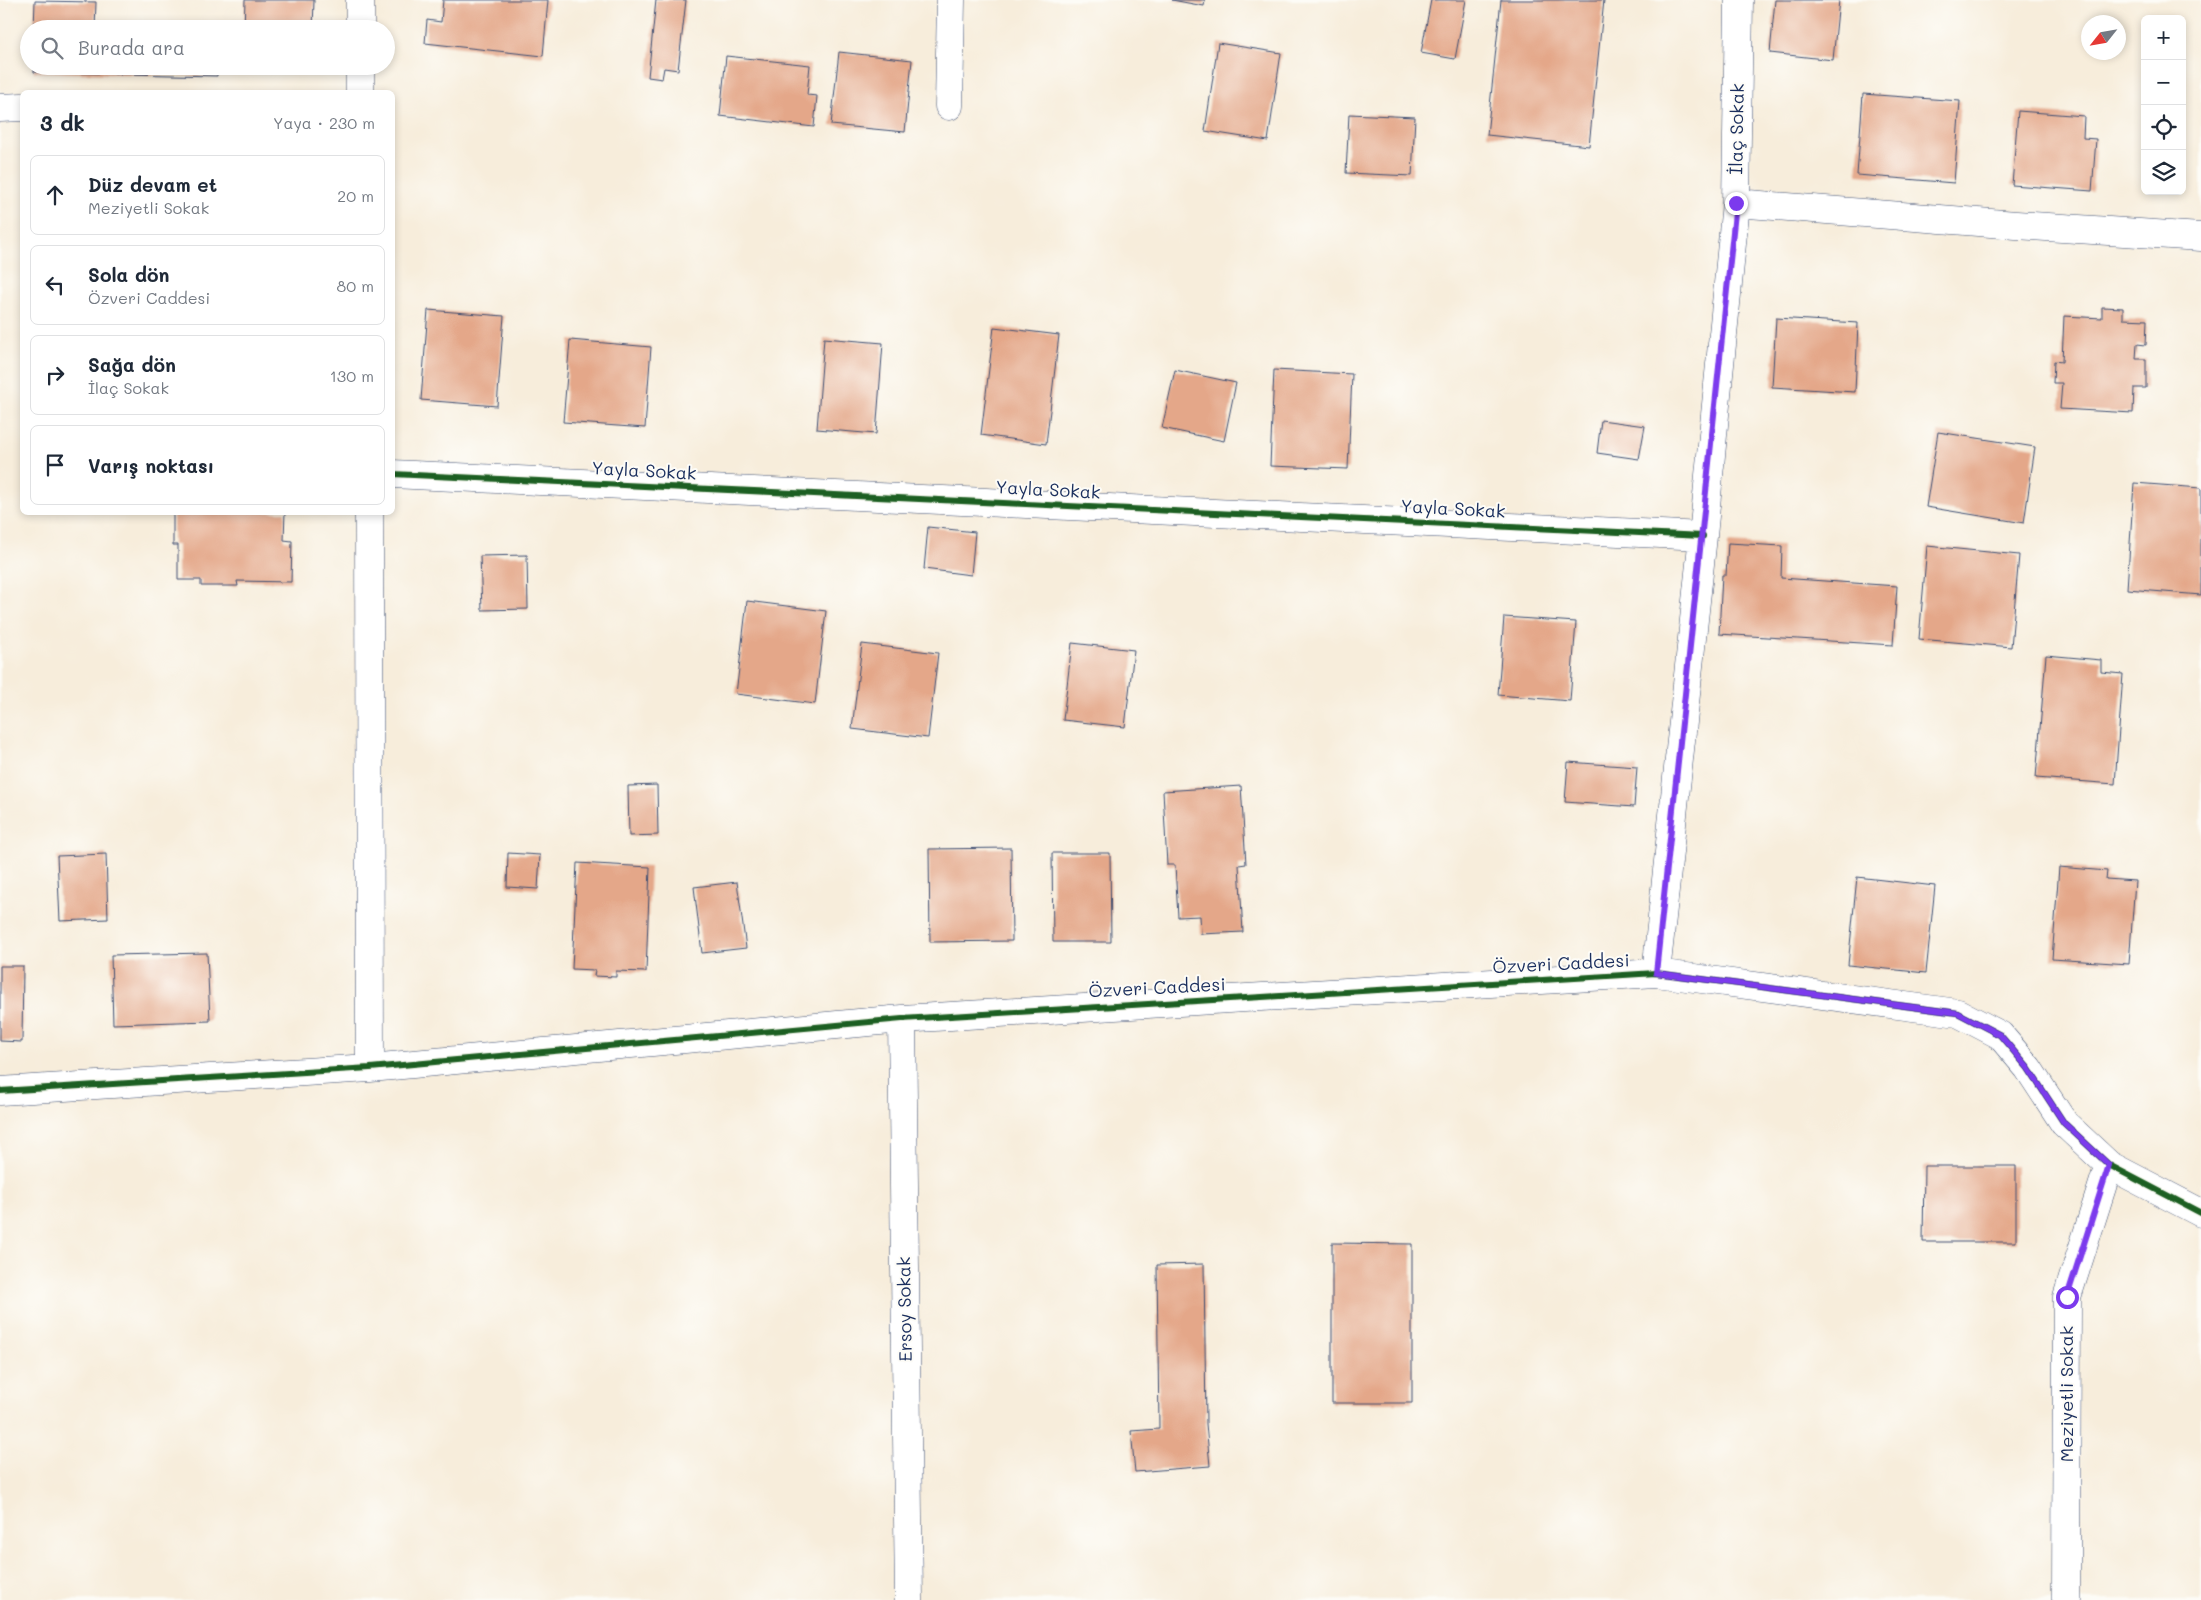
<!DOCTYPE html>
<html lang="tr">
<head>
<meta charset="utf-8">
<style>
  :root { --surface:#fff; --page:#f2f2f3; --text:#1f2937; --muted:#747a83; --line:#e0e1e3 }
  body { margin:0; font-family:Mali,sans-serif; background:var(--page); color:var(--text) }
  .controls { position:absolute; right:15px; top:15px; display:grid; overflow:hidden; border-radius:8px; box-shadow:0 2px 8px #0003 }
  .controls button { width:45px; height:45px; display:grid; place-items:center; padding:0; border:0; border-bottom:1px solid var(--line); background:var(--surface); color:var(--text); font:25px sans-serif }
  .compass { position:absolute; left:2081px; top:15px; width:45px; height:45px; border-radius:50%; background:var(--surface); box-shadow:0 2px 8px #0003; rotate:239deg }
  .stop { position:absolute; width:15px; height:15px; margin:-11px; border:4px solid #7c3aed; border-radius:50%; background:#fff }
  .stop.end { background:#7c3aed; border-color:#fff; box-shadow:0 1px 5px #0008 }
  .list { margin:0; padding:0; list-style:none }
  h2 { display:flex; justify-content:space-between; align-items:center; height:65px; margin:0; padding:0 20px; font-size:21px }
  h2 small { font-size:16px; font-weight:400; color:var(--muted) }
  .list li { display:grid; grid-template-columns:32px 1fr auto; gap:15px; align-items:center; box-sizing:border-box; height:80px; margin:0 10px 10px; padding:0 10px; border:1px solid var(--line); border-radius:8px }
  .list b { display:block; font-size:19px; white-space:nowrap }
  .list p { margin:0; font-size:16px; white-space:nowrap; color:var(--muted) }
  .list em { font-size:16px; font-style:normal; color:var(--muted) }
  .icon { flex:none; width:28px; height:28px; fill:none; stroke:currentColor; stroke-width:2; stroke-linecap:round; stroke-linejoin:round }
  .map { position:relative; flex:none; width:2201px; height:1600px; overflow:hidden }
  .search { position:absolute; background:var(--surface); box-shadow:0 2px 8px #0003; left:20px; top:20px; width:375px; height:55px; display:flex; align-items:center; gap:12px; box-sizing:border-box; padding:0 18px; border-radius:28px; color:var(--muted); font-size:19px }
  .panel { position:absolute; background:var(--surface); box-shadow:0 2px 8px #0003; left:20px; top:90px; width:375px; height:425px; border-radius:8px }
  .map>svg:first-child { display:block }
  .building { fill:#e4a789 }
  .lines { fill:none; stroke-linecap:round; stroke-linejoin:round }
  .minor-casing { stroke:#3c4c71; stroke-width:29 }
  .minor { stroke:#fff; stroke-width:28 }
  .cycleway-casing { stroke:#fdfcf7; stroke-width:9 }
  .cycleway { stroke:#1b5e20; stroke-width:6 }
  .route { stroke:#7c3aed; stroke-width:6 }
  .labels { text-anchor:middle; stroke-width:4; stroke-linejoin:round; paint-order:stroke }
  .street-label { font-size:18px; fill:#1b2f5e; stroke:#fdfcf7 }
</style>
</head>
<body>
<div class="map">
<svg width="2201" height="1600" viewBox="0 0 2201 1600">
  <rect width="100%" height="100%" fill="#fdfcf7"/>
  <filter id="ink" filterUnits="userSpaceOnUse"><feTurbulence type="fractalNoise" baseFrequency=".02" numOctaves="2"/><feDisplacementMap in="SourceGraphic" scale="10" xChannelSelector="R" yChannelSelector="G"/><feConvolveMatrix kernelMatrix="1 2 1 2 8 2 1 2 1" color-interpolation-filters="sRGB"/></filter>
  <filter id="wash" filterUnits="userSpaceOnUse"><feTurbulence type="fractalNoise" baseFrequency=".0096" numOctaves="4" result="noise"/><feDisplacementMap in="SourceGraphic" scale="20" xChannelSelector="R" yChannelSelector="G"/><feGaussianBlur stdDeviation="1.12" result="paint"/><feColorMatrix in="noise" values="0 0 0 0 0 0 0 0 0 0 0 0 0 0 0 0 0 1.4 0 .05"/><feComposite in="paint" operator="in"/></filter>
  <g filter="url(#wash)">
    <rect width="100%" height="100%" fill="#f7eddb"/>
    <g id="blocks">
      <!-- building -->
      <path class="building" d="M245 0H314L313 29H244Z
        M443 0H548L543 56 425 43 427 20 441 22Z
        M656 0H686L678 70 664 68 662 79 648 77Z
        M1172 0H1205L1204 6Z
        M1431 0H1466L1455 59 1421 53Z
        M1501 0H1604L1589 146 1487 135Z
        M1775 0H1839L1833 60 1770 53Z
        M35 1 96 2 95 29H34Z
        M1218 43 1281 53 1268 141 1205 131Z
        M839 52 912 60 905 132 831 125Z
        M726 56 810 65 807 95 817 96 814 127 720 116Z
        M34 66H217V76L34 72Z
        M1863 94 1960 101 1954 183 1857 175Z
        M2018 111 2084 116 2083 138 2096 139 2092 191 2012 185Z
        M1349 114 1415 117 1412 176 1346 173Z
        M2102 307 2123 308V319L2147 320 2146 345 2137 344 2136 359H2146V388H2134L2133 413 2060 409 2062 383H2053L2054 361 2062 362 2064 316 2102 318Z
        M428 310 504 316 497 406 421 400Z
        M1776 318 1858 323 1855 392 1772 387Z
        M994 327 1059 335 1046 444 981 435Z
        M824 338 883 343 876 434 817 429Z
        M570 340 651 347 645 428 563 422Z
        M1175 370 1236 383 1224 441 1162 428Z
        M1274 370 1352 374 1348 469 1270 466Z
        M1601 420 1645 426 1639 459 1597 453Z
        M1938 432 2035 447 2024 523 1926 507Z
        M2134 483 2201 488V595L2127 589Z
        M173 512H285L284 540 292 541 291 582 237 581 238 586H201V580H178V545H173Z
        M928 527 975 532 971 575 924 569Z
        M1728 543 1782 546 1781 578 1897 586 1893 645 1719 634 1722 575H1726Z
        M1927 546 2019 555 2011 647 1919 639Z
        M527 555 528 609 482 610 480 556Z
        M747 601 826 611 815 704 736 694Z
        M1504 617 1576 622 1570 701 1498 695Z
        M1072 643 1134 650 1125 727 1063 720Z
        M862 644 938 653 928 738 852 729Z
        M2046 655 2101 660V672L2123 674 2115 784 2036 778Z
        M1568 762 1637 767 1634 807 1565 802Z
        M657 785 658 835 629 836 628 786Z
        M1241 786 1246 864 1239 865 1243 932 1201 934 1200 916 1178 917 1175 865H1167L1163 791Z
        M1011 848 1012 941 930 942 929 849Z
        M508 853 540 855 538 889 507 887Z
        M1052 853H1110L1111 942H1053Z
        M106 854 108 919 60 921 57 856Z
        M577 863 650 867 646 972 616 971V977L594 976 595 970 572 969Z
        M2059 867 2107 871 2106 879 2135 881 2129 964 2052 959Z
        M1857 877 1935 886 1926 973 1848 965Z
        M737 882 746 948 702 953 694 887Z
        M207 953 210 1021 113 1024 111 955Z
        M0 966H23L22 1042 0 1041Z
        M1924 1166H2016V1242H1923Z
        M1332 1243 1412 1244V1403H1332Z
        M1204 1264 1206 1424 1210 1466 1135 1472 1131 1431 1159 1429 1157 1265Z"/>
    </g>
  </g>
  <g filter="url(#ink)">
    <use href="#blocks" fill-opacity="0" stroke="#3c4c71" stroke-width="1"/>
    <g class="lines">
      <defs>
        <path id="minor" d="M360 0V29
          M360 66V92
          M949 106 951 0
          M0 108 22 107
          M1736 203 2016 225 2201 237
          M392 474 1703 536
          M369 512 370 1068
          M1656 973 1703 536 1736 203 1739 0
          M902 1019 909 1600
          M0 1091 370 1068 902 1019 1656 973 1958 1013 2000 1035 2028 1068 2064 1123 2109 1165 2201 1213
          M2066 1600 2067 1297 2109 1165"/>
      </defs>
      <!-- minor casing -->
      <use href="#minor" class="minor-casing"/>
      <!-- minor -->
      <use href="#minor" class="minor"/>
      <defs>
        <path id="cycleway" d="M392 474 1703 536
          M0 1091 370 1068 902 1019 1656 973 1958 1013 2000 1035 2028 1068 2064 1123 2109 1165 2201 1213"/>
      </defs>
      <!-- cycleway casing -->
      <use href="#cycleway" class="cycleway-casing"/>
      <!-- cycleway -->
      <use href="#cycleway" class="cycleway"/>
    </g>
  </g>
  <g class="lines" filter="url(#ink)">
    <!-- route -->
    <path class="route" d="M1736 203 1656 973 1958 1013 2000 1035 2028 1068 2064 1123 2109 1165 2067 1297"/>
  </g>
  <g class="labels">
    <!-- street labels -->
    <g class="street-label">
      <text transform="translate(1737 129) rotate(-89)" y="6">İlaç Sokak</text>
      <text transform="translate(644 471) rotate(3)" y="6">Yayla Sokak</text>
      <text transform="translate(1048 490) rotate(3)" y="6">Yayla Sokak</text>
      <text transform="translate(1453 509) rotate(3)" y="6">Yayla Sokak</text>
      <text transform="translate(1561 964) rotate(-3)" y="6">Özveri Caddesi</text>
      <text transform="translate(1157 988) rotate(-3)" y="6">Özveri Caddesi</text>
      <text transform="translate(905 1309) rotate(-91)" y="6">Ersoy Sokak</text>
      <text transform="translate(2067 1394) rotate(-90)" y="6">Meziyetli Sokak</text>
    </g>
  </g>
</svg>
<div class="controls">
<button>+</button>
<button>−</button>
<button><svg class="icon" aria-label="locate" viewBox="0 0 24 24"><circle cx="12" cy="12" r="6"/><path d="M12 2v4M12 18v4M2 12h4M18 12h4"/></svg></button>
<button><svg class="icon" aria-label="layers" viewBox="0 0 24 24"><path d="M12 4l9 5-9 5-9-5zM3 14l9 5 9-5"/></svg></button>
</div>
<svg class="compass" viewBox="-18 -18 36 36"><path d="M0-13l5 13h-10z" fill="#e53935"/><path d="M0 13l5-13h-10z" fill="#747a83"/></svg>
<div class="stop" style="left:2067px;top:1297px"></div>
<div class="stop end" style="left:1736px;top:203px"></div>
<div class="search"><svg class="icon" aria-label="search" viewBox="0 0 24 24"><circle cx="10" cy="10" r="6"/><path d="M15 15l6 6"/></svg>Burada ara</div>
<section class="panel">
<h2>3 dk<small>Yaya · 230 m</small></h2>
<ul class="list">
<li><svg class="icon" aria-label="ahead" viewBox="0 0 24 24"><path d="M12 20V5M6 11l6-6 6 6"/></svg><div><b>Düz devam et</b><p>Meziyetli Sokak</p></div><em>20 m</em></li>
<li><svg class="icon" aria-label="left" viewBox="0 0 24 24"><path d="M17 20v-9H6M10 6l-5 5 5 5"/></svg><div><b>Sola dön</b><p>Özveri Caddesi</p></div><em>80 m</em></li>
<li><svg class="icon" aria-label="right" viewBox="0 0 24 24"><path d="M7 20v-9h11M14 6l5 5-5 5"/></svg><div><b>Sağa dön</b><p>İlaç Sokak</p></div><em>130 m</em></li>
<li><svg class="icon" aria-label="arrive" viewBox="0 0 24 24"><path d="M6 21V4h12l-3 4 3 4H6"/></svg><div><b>Varış noktası</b></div></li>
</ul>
</section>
</div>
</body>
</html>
